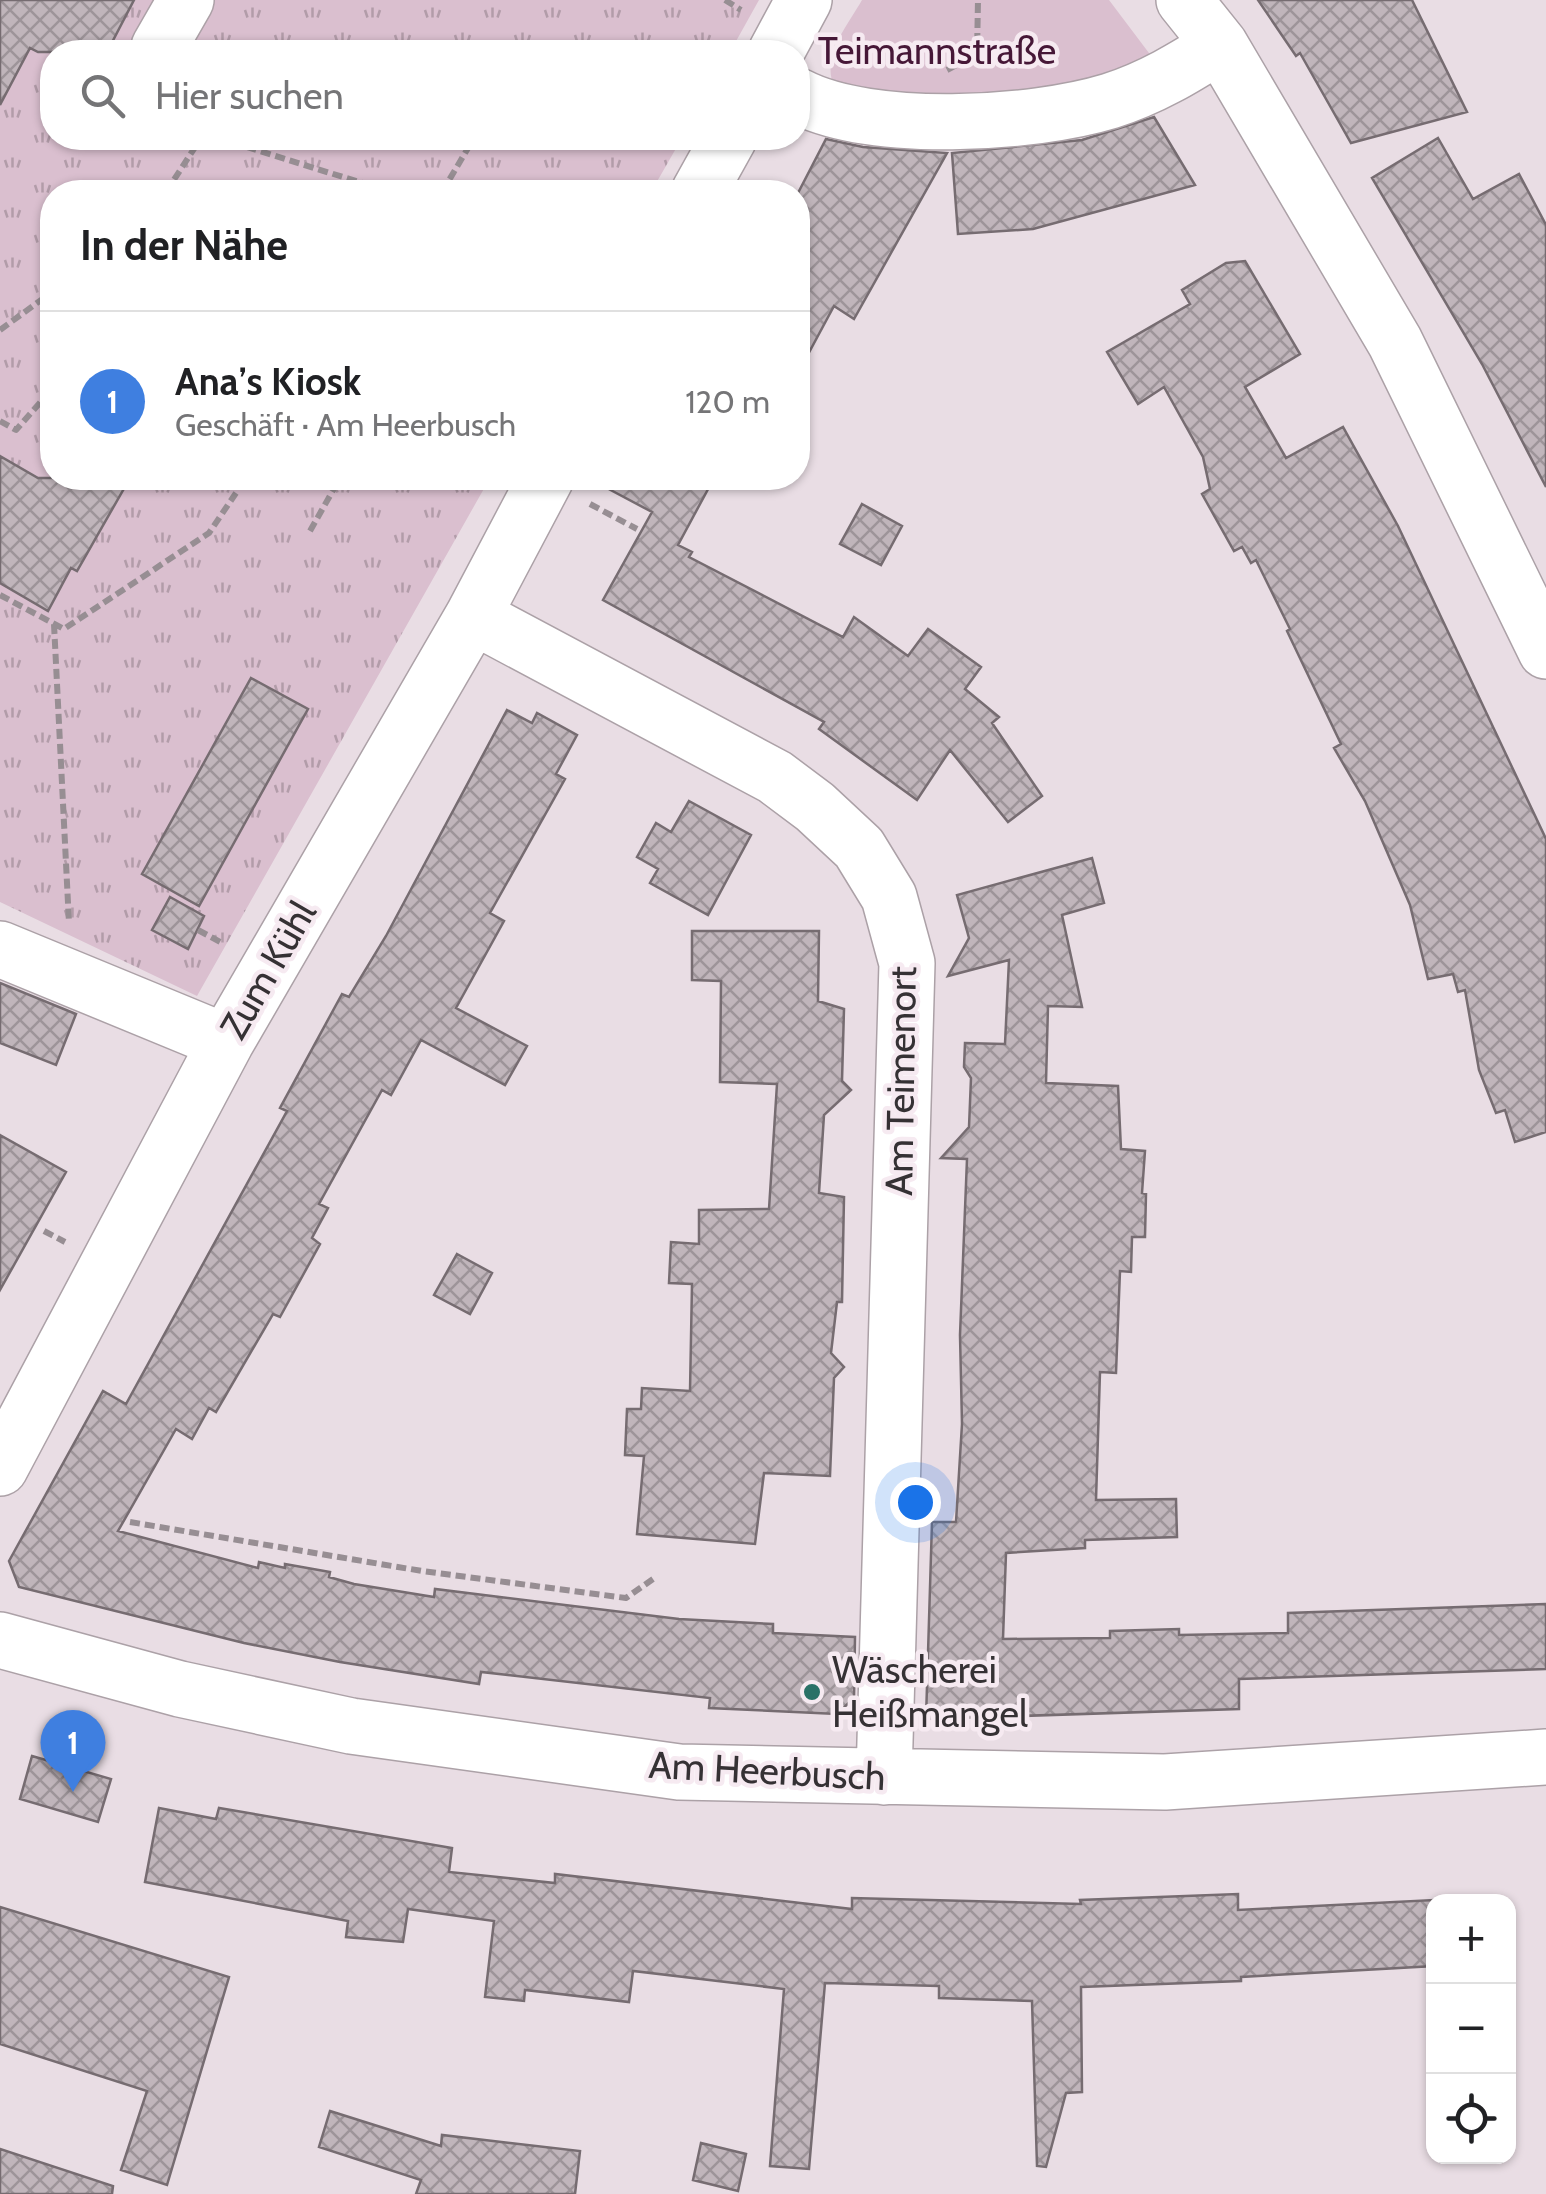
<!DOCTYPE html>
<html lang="de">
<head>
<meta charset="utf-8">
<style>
  :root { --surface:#fff; --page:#f2f2f2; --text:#202124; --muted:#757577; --line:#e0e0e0; --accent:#b45309 }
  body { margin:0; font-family:Cabin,sans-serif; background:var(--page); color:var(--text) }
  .controls { position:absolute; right:30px; bottom:30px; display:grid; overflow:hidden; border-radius:20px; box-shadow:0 2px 8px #0004 }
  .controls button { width:90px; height:90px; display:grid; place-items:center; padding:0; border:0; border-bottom:2px solid var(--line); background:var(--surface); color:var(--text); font:50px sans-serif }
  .you { position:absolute; left:915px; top:1502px; width:35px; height:35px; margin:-25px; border:8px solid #fff; border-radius:50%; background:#1a73e8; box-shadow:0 0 0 15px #1a73e833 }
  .badge { display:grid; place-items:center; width:65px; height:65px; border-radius:50%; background:var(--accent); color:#fff; font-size:32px; font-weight:700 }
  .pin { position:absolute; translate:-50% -82px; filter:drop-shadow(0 2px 5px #0008) }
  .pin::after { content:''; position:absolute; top:52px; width:35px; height:30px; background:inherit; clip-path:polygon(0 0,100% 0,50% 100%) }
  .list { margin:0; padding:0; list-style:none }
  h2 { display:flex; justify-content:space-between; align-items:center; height:130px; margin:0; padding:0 40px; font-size:42px }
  h2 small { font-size:32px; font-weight:400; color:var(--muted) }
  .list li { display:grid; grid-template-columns:65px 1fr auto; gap:30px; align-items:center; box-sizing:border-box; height:180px; padding:0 40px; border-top:2px solid var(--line) }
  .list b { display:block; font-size:38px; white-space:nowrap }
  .list p { margin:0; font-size:32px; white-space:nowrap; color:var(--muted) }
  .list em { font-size:32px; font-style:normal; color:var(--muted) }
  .icon { flex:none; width:55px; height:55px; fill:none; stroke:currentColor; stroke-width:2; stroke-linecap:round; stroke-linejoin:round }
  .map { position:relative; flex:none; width:1546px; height:2194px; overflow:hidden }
  .search { position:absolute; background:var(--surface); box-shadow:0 2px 8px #0004; left:40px; top:40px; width:770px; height:110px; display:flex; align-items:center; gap:25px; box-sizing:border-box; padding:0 35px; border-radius:40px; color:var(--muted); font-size:38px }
  .panel { position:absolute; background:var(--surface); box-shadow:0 2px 8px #0004; left:40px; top:180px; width:770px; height:310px; border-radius:40px }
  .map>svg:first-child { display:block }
  .grass { fill:url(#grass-tufts) }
  .green { fill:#dabfcf }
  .building { fill:url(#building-cross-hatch); stroke:#766c71; stroke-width:2.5 }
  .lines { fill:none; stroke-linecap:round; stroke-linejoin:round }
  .minor-casing { stroke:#aca1a7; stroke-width:58 }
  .path { stroke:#978e93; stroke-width:6; stroke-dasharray:10 5; stroke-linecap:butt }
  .minor { stroke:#fff; stroke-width:55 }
  .poi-dot { fill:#2a7167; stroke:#f6eaf1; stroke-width:4 }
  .labels { text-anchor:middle; stroke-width:9; stroke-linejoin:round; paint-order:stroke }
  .park-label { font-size:38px; fill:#461737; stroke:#f6eaf1 }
  .street-label { font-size:38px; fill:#353134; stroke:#f6eaf1 }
  .poi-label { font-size:38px; fill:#353134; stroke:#f6eaf1; text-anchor:start }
</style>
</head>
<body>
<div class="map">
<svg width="1546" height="2194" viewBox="0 0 1546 2194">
  <defs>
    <pattern id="grass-tufts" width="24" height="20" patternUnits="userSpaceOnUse" patternTransform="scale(2.5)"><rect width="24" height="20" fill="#dabfcf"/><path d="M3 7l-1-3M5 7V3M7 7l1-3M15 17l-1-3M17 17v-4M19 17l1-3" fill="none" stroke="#b29ca9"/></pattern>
    <pattern id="building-cross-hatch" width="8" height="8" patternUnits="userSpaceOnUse" patternTransform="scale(2.5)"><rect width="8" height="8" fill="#c0b5bb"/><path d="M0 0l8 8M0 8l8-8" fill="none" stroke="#9d9499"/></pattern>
  </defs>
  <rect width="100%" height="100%" fill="#e9dde4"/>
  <!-- grass -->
  <path class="grass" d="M0 0H759L730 52H52V138H682L651 192H52V478H490L197 996 0 902Z"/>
  <!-- green -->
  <path class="green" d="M862 0H1109L1158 65 1058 89 954 104 835 89C820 57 846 28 862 0Z"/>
  <!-- building -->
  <path class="building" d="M0 0H134L107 52H38L30 48 0 105Z
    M1258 0H1412L1467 112 1351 143 1300 53 1296 56Z
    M1154 117 1195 185 1033 229 958 234 952 153 1082 140Z
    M1438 138 1473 199 1519 174 1546 225V487L1482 364 1372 178Z
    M826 139 863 147 947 153 854 319 834 306 798 373V193Z
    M1245 261 1300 354 1245 387 1286 458 1343 427 1398 526 1546 839V1132L1515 1142 1505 1110 1496 1113 1479 1070 1465 990 1458 992 1453 974 1428 979 1410 905 1365 801 1334 748 1341 744 1287 631 1290 629 1256 560 1251 563 1242 547 1234 551 1202 494 1210 489 1203 457 1164 387 1138 404 1107 352 1190 304 1182 290 1226 263Z
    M0 456 38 478H130L77 571 71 568 48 611 0 583Z
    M588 478H714L678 545 692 552 689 557 843 637 854 617 908 656 928 629 981 667 965 689 999 717 992 723 1042 796 1008 822 950 750 917 800 819 729 824 722 603 600 652 512Z
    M862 504 902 526 881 565 840 544Z
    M251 678 308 709 199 906 142 874Z
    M507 710 532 723 537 713 577 735 556 774 565 779 490 913 504 921 456 1008 527 1046 505 1085 421 1040 391 1095 382 1090 319 1204 328 1208 312 1238 320 1244 280 1317 273 1314 216 1412 209 1408 192 1439 176 1429 118 1531 258 1568 259 1562 285 1568V1564L330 1572 329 1577 354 1584 434 1597 435 1589 679 1619 773 1624V1633L855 1637 854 1698 837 1714 709 1708 710 1698 481 1672 479 1684 340 1662 244 1643 19 1587 9 1561 103 1391 126 1404 287 1111 280 1108 342 994 349 997 386 936Z
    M689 801 751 835 708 915 650 883 658 869 637 857 656 823 671 832Z
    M1092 858 1104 903 1062 915 1082 1007 1048 1006 1046 1083 1118 1086 1121 1149 1145 1151 1142 1193 1146 1194 1145 1237H1132L1131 1272 1120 1271 1116 1373 1100 1372 1096 1500 1176 1499 1177 1537 1085 1540V1548L1006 1553 1003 1639 1110 1638V1631L1179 1629V1635L1288 1633V1613L1546 1604V1669L1239 1679V1709L926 1719 932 1522H956L962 1424 960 1335 967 1159 941 1158 969 1127 971 1078 964 1067 965 1043 1005 1044 1009 960 948 976 969 938 957 895Z
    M170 897 204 916 188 949 152 930Z
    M692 931H819L818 1001 844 1009 842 1081 851 1090 824 1115 819 1193 844 1197 842 1302H837L831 1353 844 1367 834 1378 830 1476 764 1473 755 1544 637 1534 644 1456 625 1455 627 1409H641L642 1388 690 1391 692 1284 669 1283 671 1242 699 1244V1210L769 1209 777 1084 720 1082 721 981 692 980Z
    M0 983 76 1014 56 1065 0 1043Z
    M0 1135 66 1172 0 1290Z
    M457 1254 492 1273 470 1314 434 1295Z
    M32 1756 111 1779 98 1822 20 1799Z
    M159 1808 216 1819 219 1808 452 1848 449 1872 555 1883V1874L852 1909V1898L1081 1904 1080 1900 1238 1894V1910L1434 1900V1966L1241 1977V1981L1081 1987 1082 2092 1066 2093 1046 2167 1037 2166 1032 2001 939 1998V1986L825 1983 809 2169 770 2166 784 1989 633 1971 629 2002 525 1990 524 2001 485 1997 494 1921 408 1909 403 1942 346 1937 348 1921 145 1882Z
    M0 1907 229 1977 167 2185 121 2170 147 2091 0 2044Z
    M330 2111 441 2146 442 2135 580 2151 575 2194H416L421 2180 319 2147Z
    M701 2143 746 2154 738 2191 693 2180Z
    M0 2149 113 2186 112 2194H0Z"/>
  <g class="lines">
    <defs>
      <path id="minor" d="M1184 0 1220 45 1395 342 1546 651
        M159 47 186 0
        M776 52 804 0
        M798 96C871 134 1032 125 1110 101 1151 88 1184 68 1220 45
        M699 192 729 138
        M473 616 775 777 815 807 859 848 889 897 907 963 884 1777
        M0 949 226 1042
        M0 1468 226 1042 473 616 546 478
        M0 1640 180 1689 351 1726 679 1772 1165 1782 1546 1757"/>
    </defs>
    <!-- minor casing -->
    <use href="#minor" class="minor-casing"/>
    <!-- path -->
    <path class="path" d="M725 0 741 10
      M947 70 977 54 978 0
      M218 138 391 192
      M166 192 201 138
      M442 192 474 138
      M0 330 52 292
      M0 421 16 430 52 389
      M590 504 637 529
      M310 531 340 478
      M0 595 64 629 209 533 236 493
      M54 624 69 923
      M198 930 224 944
      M44 1231 65 1242
      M130 1522 422 1571 626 1598 653 1579"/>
    <!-- minor -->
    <use href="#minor" class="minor"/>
  </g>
  <!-- markers -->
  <circle class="poi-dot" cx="812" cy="1692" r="10"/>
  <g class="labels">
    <!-- park labels -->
    <g class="park-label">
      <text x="937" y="64">Teimannstraße</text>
    </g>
    <!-- street labels -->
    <g class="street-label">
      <text transform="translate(268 970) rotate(-60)" y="13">Zum Kühl</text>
      <text transform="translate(901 1081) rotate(-89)" y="13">Am Teimenort</text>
      <text transform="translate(767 1771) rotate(3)" y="13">Am Heerbusch</text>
    </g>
    <!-- poi labels -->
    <g class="poi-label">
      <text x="832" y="1683">Wäscherei<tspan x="832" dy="44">Heißmangel</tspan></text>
    </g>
  </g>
</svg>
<div class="controls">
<button>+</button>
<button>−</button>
<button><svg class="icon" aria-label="locate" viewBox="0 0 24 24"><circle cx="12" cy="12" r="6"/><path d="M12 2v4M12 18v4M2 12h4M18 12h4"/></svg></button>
</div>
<div class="you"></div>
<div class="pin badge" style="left:73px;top:1792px;background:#3f7fe0">1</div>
<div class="search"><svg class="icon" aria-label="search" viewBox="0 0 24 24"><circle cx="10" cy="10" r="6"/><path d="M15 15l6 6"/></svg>Hier suchen</div>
<section class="panel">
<h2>In der Nähe<small></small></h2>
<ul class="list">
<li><span class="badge" style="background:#3f7fe0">1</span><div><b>Anaʼs Kiosk</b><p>Geschäft · Am Heerbusch</p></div><em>120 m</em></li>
</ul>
</section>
</div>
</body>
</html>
